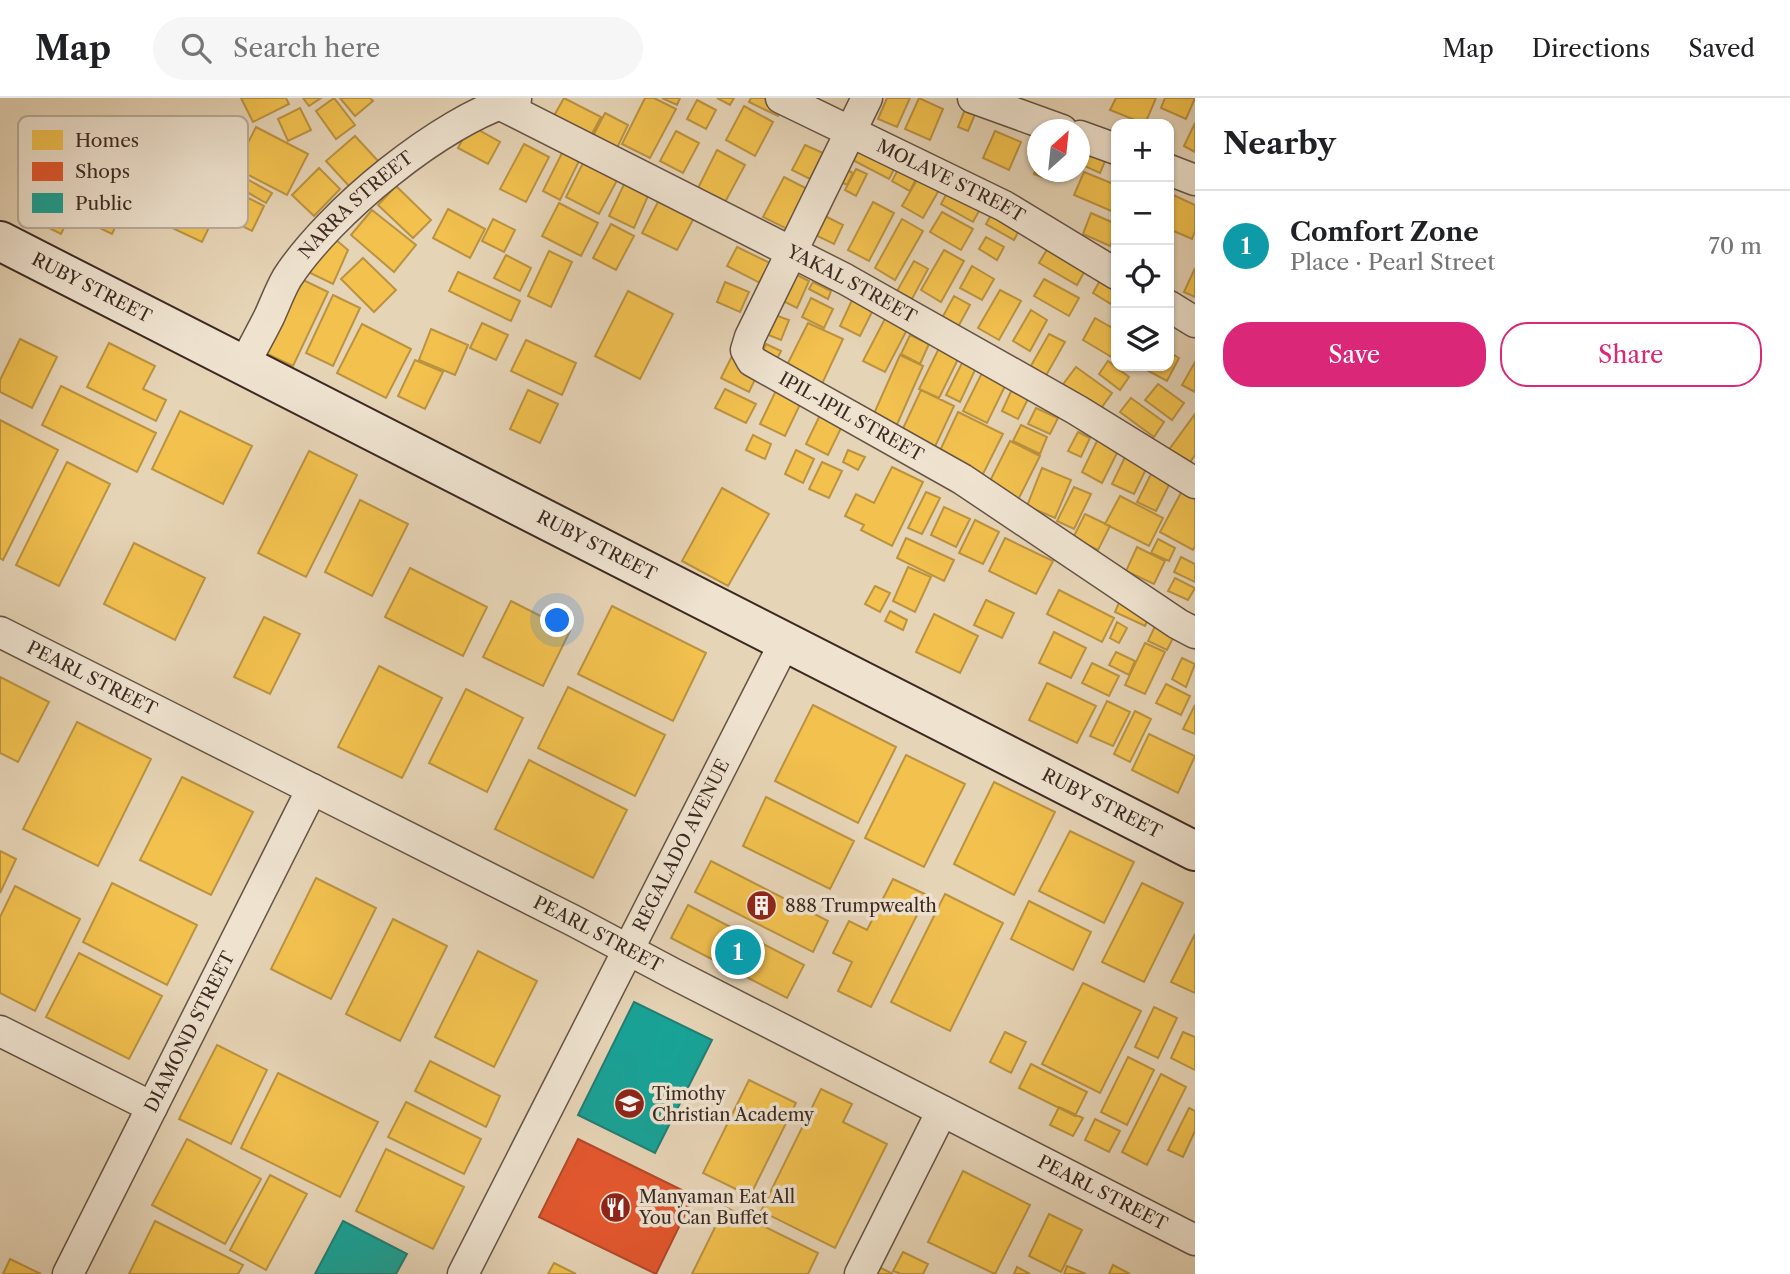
<!DOCTYPE html>
<html lang="en">
<head>
<meta charset="utf-8">
<style>
  :root { --surface:#fff; --page:#f6f6f6; --text:#202124; --muted:#757577; --line:#e0e0e0; --accent:#db2777 }
  body { margin:0; font-family:"Libre Caslon Text",serif; background:var(--page); color:var(--text) }
  .controls { position:absolute; right:21px; top:21px; display:grid; overflow:hidden; border-radius:14px; box-shadow:0 2px 5px #0004 }
  .controls button { width:63px; height:63px; display:grid; place-items:center; padding:0; border:0; border-bottom:2px solid var(--line); background:var(--surface); color:var(--text); font:35px sans-serif }
  .compass { position:absolute; left:1027px; top:21px; width:63px; height:63px; border-radius:50%; background:var(--surface); box-shadow:0 2px 5px #0004; rotate:27deg }
  .you { position:absolute; left:558px; top:523px; width:24px; height:24px; margin:-18px; border:5px solid #fff; border-radius:50%; background:#1a73e8; box-shadow:0 0 0 10px #1a73e833 }
  .badge { display:grid; place-items:center; width:46px; height:46px; border-radius:50%; background:var(--accent); color:#fff; font-size:23px; font-weight:700 }
  .pin { position:absolute; translate:-50% -50%; border:4px solid #fff; box-shadow:0 2px 7px #0006 }
  .list { margin:0; padding:0; list-style:none }
  h2 { display:flex; justify-content:space-between; align-items:center; height:91px; margin:0; padding:0 28px; font-size:30px }
  h2 small { font-size:23px; font-weight:400; color:var(--muted) }
  .list li { display:grid; grid-template-columns:46px 1fr auto; gap:21px; align-items:center; box-sizing:border-box; height:112px; padding:0 28px; border-top:2px solid var(--line) }
  .list b { display:block; font-size:26px; white-space:nowrap }
  .list p { margin:0; font-size:23px; white-space:nowrap; color:var(--muted) }
  .list em { font-size:23px; font-style:normal; color:var(--muted) }
  .actions { display:flex; gap:14px; padding:21px 28px }
  .actions a { flex:1; padding:16px 0; border:2px solid var(--accent); border-radius:28px; text-align:center; font-size:24px; color:var(--accent) }
  .actions .main { background:var(--accent); color:#fff }
  .icon { flex:none; width:38px; height:38px; fill:none; stroke:currentColor; stroke-width:2; stroke-linecap:round; stroke-linejoin:round }
  .map { position:relative; flex:none; width:1195px; height:1176px; overflow:hidden }
  header { display:flex; align-items:center; gap:42px; box-sizing:border-box; height:98px; padding:0 35px; background:var(--surface); border-bottom:2px solid var(--line) }
  header strong { font-size:33px }
  nav { display:flex; gap:38px; margin-inline-start:auto; font-size:24px }
  .search { width:490px; height:63px; background:var(--page); display:flex; align-items:center; gap:18px; box-sizing:border-box; padding:0 24px; border-radius:38px; color:var(--muted); font-size:26px }
  main { display:flex }
  aside { flex:1; background:var(--surface) }
  .map>svg:first-child { display:block }
  .homes { fill:#f2c14e; stroke:#bb9340; stroke-width:2 }
  .shops { fill:#e4572e; stroke:#b2492a; stroke-width:2 }
  .public { fill:#17a398; stroke:#227e74; stroke-width:2 }
  .lines { fill:none; stroke-linecap:round; stroke-linejoin:round }
  .street-casing { stroke:#665446; stroke-width:33 }
  .secondary-casing { stroke:#3c2921; stroke-width:42 }
  .street { stroke:#efe3d0; stroke-width:30 }
  .secondary { stroke:#efe3d0; stroke-width:38 }
  .labels { text-anchor:middle; stroke-width:7; stroke-linejoin:round; paint-order:stroke }
  .street-label { font-size:18px; fill:#3c2921; stroke:#efe3d0 }
  .poi-label { font-size:18px; fill:#3c2921; stroke:#efe3d0; text-anchor:start }
  .key { fill:#efe3d0; stroke:#b9ab9c; stroke-width:2 }
  .key-label { font-size:19px; fill:#3c2921 }
</style>
</head>
<body>
<header>
<strong>Map</strong>
<div class="search"><svg class="icon" aria-label="search" viewBox="0 0 24 24"><circle cx="10" cy="10" r="6"/><path d="M15 15l6 6"/></svg>Search here</div>
<nav><a>Map</a><a>Directions</a><a>Saved</a></nav>
</header>
<main>
<div class="map">
<svg width="1195" height="1176" viewBox="0 0 1195 1176">
  <rect width="100%" height="100%" fill="#e6d4b6"/>
  <filter id="stains"><feTurbulence type="fractalNoise" baseFrequency=".00286" numOctaves="4"/><feColorMatrix values="0 0 0 0 .2 0 0 0 0 .09 0 0 0 0 .02 0 0 0 .5 -.17"/></filter>
  <radialGradient id="worn" r=".72"><stop offset=".6" stop-color="#630" stop-opacity="0"/><stop offset="1" stop-color="#630" stop-opacity=".3"/></radialGradient>
  <!-- homes -->
  <path class="homes" d="M241 0H286L289 6 253 24Z
    M303 0H321L309 8Z
    M334 0 355 27 336 41 316 13Z
    M340 0H370L373 3 355 18Z
    M564 0 601 19 588 43 551 23Z
    M645 0H654L676 11 650 60 622 46Z
    M662 0H680L677 7Z
    M717 0H734L730 7Z
    M751 0H770L784 7 778 18 749 4Z
    M887 0H910L897 29 878 21Z
    M919 0 943 11 930 42 905 31Z
    M1116 0H1156L1145 26 1110 12Z
    M1165 0H1195L1186 21 1161 10Z
    M697 2 716 12 706 31 687 21Z
    M744 8 773 24 755 58 726 42Z
    M966 9 976 14 968 33 958 29Z
    M300 10 311 32 288 43 278 21Z
    M605 15 628 27 617 50 593 38Z
    M1195 25V54L1184 48Z
    M470 27 500 44 488 66 458 50Z
    M256 29 308 56 287 97 235 70Z
    M676 33 699 45 683 75 660 63Z
    M995 33 1021 44 1009 72 983 60Z
    M355 38 379 64 350 89 326 63Z
    M855 39 899 62 889 81 845 58Z
    M524 46 549 59 526 104 500 91Z
    M805 47 823 55 810 81 792 72Z
    M717 52 745 67 723 108 696 94Z
    M1084 52 1106 61 1100 75 1080 66Z
    M563 53 580 61 560 102 543 93Z
    M587 57 621 75 599 116 566 99Z
    M903 62 921 71 910 93 892 83Z
    M838 67 853 75 847 87 831 79Z
    M1038 67V74H1057L1053 83 1034 76Z
    M319 70 340 91 314 118 292 97Z
    M856 71 867 76 856 98 845 92Z
    M922 73 943 85 923 120 902 108Z
    M1084 74 1116 87V115L1074 97Z
    M784 79 815 95 795 135 763 119Z
    M245 80 272 95 266 105 240 90Z
    M627 80 651 91 634 130 609 118Z
    M47 83 79 99 61 136 29 120Z
    M953 84 985 102 973 124 941 106Z
    M225 88 264 108 252 133 212 113Z
    M396 88 431 122 413 140 378 107Z
    M96 90 127 105 112 136 81 121Z
    M1169 95 1195 107V133L1192 141 1169 131Z
    M164 96 214 119 202 144 153 121Z
    M660 100 695 118 677 152 642 135Z
    M873 104 894 115 869 163 848 152Z
    M559 105 598 125 581 158 542 138Z
    M996 108 1024 123 1014 142 986 126Z
    M448 111 485 131 470 160 433 140Z
    M372 112 416 147 394 174 351 137Z
    M815 113 843 127 834 146 805 132Z
    M942 114 973 131 961 152 930 134Z
    M1091 115 1116 126V135L1110 148 1083 136Z
    M493 121 515 132 504 154 482 143Z
    M902 121 923 133 895 182 875 170Z
    M611 126 634 138 616 172 593 160Z
    M986 139 1004 149 997 162 979 151Z
    M335 141 348 152 333 186 304 172Z
    M1049 148 1087 169 1077 187 1039 165Z
    M737 149 774 167 764 187 727 168Z
    M944 152 964 163 941 204 921 192Z
    M549 153 572 164 551 209 528 198Z
    M506 157 531 170 520 193 494 180Z
    M363 160 396 192 374 214 341 181Z
    M914 163 928 171 912 201 897 193Z
    M972 168 994 181 982 202 960 190Z
    M1195 170V199L1184 194Z
    M458 174 520 203 511 223 449 193Z
    M791 174 809 183 797 210 779 201Z
    M297 179 328 194 293 268 263 254Z
    M1102 179 1116 187V197L1111 206 1093 195Z
    M1044 181 1079 200 1069 218 1034 198Z
    M725 184 749 194 740 214 717 204Z
    M813 184 831 193 828 201 809 191Z
    M1000 192 1021 203 999 242 978 230Z
    M628 193 673 216 640 281 595 258Z
    M333 197 360 210 333 268 306 255Z
    M954 198 970 207 958 229 942 220Z
    M811 200 833 211 824 230 802 219Z
    M853 200 874 210 860 238 840 228Z
    M1031 212 1047 222 1030 253 1013 243Z
    M888 215 910 226 885 274 863 263Z
    M775 217 789 222 781 242 766 236Z
    M1095 220 1116 232 1115 261 1083 242Z
    M482 225 508 237 496 262 470 250Z
    M808 225 843 241 821 288 785 271Z
    M362 226 411 251 386 300 337 275Z
    M431 231 468 247 455 277 419 262Z
    M1049 236 1065 244 1044 281 1028 273Z
    M910 237 929 246 920 266 901 256Z
    M20 241 57 259 32 310 0 294V282Z
    M526 242 576 265 562 297 511 273Z
    M942 244 962 253 939 300 919 291Z
    M109 245 155 268 143 291 166 302 156 323 87 289Z
    M766 246 781 253 776 263 761 256Z
    M1169 254 1179 260 1167 283 1143 270 1144 268H1169Z
    M900 257 923 268 895 331 872 320Z
    M732 258 760 271 749 294 721 280Z
    M415 262 443 274 425 311 398 298Z
    M963 263 976 270 960 304 946 297Z
    M1108 263 1129 279 1120 292 1099 276Z
    M1195 264V294L1182 287Z
    M1076 269 1112 295 1097 316 1061 289Z
    M983 273 1007 284 987 325 963 313Z
    M780 284 805 296 785 338 760 326Z
    M1158 286 1184 305 1172 322 1145 302Z
    M61 288 156 335 137 374 42 327Z
    M1013 289 1030 297 1018 321 1002 313Z
    M725 291 756 306 746 325 715 310Z
    M528 292 558 306 540 345 510 331Z
    M921 292 954 308 932 355 899 339Z
    M1131 300 1164 324 1154 339 1120 314Z
    M1036 310 1058 320 1050 336 1028 326Z
    M180 313 252 348 223 406 152 371Z
    M958 314 1003 336 981 380 937 359Z
    M821 315 843 326 828 357 806 346Z
    M1195 316V357L1188 367 1168 353Z
    M0 322 58 352 3 462 0 460Z
    M1021 327 1047 339 1040 356 1013 343Z
    M1078 334 1090 340 1081 359 1068 353Z
    M753 337 771 346 765 361 746 352Z
    M1098 341 1119 351 1102 385 1082 374Z
    M1010 343 1040 358 1018 402 988 387Z
    M796 352 814 361 803 385 785 376Z
    M848 352 865 359 858 372 843 364Z
    M309 353 357 377 306 479 258 455Z
    M1125 359 1147 369 1134 396 1112 386Z
    M67 364 110 386 59 488 16 467Z
    M822 364 842 373 829 400 809 391Z
    M892 369 923 384 892 448 861 432 864 427 845 418 856 396 874 405Z
    M1042 370 1071 382 1055 420 1027 408Z
    M1152 374 1171 383 1156 413 1137 404Z
    M1074 389 1091 396 1074 431 1057 423Z
    M722 390 769 416 728 488 682 463Z
    M1183 391 1195 398V448L1193 452 1160 434Z
    M926 394 940 400 922 436 908 430Z
    M1120 398 1163 420 1149 448 1105 426Z
    M360 402 408 426 372 498 325 474Z
    M944 409 970 421 956 449 931 437Z
    M1085 416 1110 428 1098 452 1073 440Z
    M975 422 999 434 983 466 959 455Z
    M906 440 954 462 944 483 897 460Z
    M1005 440 1053 463 1036 496 989 473Z
    M1158 441 1175 450 1169 463 1151 455Z
    M134 445 205 480 175 542 104 506Z
    M1137 449 1165 463 1154 486 1126 473Z
    M1181 459 1195 466V484L1174 474Z
    M908 469 931 479 915 514 893 503Z
    M410 470 487 509 463 558 385 519Z
    M1175 480 1195 490 1188 502 1168 493Z
    M875 488 890 495 880 514 865 506Z
    M1059 492 1114 520 1102 544 1047 516Z
    M1121 500 1151 515 1145 528 1115 514Z
    M986 502 1014 515 1002 540 974 527Z
    M511 503 570 533 543 588 483 559Z
    M612 508 706 555 673 623 578 576Z
    M890 513 907 522 903 532 885 523Z
    M934 516 978 538 960 575 916 554Z
    M264 519 300 536 270 596 234 579Z
    M1117 524 1127 530 1119 545 1110 540Z
    M1156 526 1175 536 1167 552 1148 543Z
    M1054 534 1086 550 1071 580 1039 565Z
    M1145 545 1165 554 1145 596 1125 587Z
    M1116 554 1135 563 1129 577 1109 567Z
    M1182 560 1195 566 1186 589 1172 581Z
    M1092 565 1119 578 1109 598 1082 585Z
    M379 568 442 600 402 680 338 649Z
    M0 579 49 604 18 664 0 655Z
    M1047 585 1096 608 1077 645 1029 622Z
    M1166 586 1190 598 1181 617 1156 605Z
    M568 589 665 637 635 698 538 650Z
    M466 591 523 620 487 694 429 665Z
    M1107 603 1130 614 1113 648 1090 638Z
    M813 607 896 649 858 725 775 683Z
    M1195 607V636L1183 631Z
    M1135 613 1151 621 1130 664 1114 656Z
    M77 624 151 661 98 768 23 731Z
    M1149 636 1195 658 1178 695 1132 672Z
    M906 657 965 686 924 769 865 740Z
    M529 662 627 712 593 780 495 731Z
    M182 679 253 714 211 797 140 762Z
    M994 684 1055 714 1014 797 954 766Z
    M766 699 854 743 830 791 743 748Z
    M1070 733 1134 764 1104 825 1039 793Z
    M0 753 16 761 0 795Z
    M711 763 828 823 813 854 695 794Z
    M316 780 376 810 331 901 271 871Z
    M893 781 927 797 871 909 838 893 852 864 833 855 849 823 867 832Z
    M112 785 197 827 167 887 83 844Z
    M1142 785 1183 805 1144 884 1102 864Z
    M15 788 80 821 35 913 0 895V819Z
    M945 796 1003 825 950 933 891 904Z
    M1029 803 1091 834 1073 872 1011 841Z
    M688 807 804 867 787 900 671 840Z
    M393 821 447 848 400 943 346 916Z
    M1195 836V895L1171 884Z
    M478 853 537 883 494 969 435 939Z
    M79 855 162 898 129 961 46 919Z
    M1083 885 1141 913 1100 995 1042 966Z
    M1154 909 1177 920 1158 960 1135 949Z
    M1005 934 1026 944 1011 975 990 964Z
    M1183 934 1195 939V972L1171 960Z
    M217 947 267 972 231 1046 179 1021Z
    M1128 959 1154 972 1127 1027 1101 1014Z
    M430 963 500 998 486 1029 415 993Z
    M1031 966 1087 994 1075 1018 1019 990Z
    M278 975 378 1024 340 1099 241 1050Z
    M1161 976 1186 989 1147 1067 1122 1054Z
    M749 982 796 1005 750 1098 703 1075Z
    M821 991 852 1006 843 1024 887 1046 835 1150 761 1113Z
    M406 1004 481 1041 464 1076 388 1039Z
    M1059 1009 1083 1020 1073 1038 1050 1027Z
    M1189 1010 1195 1013V1033L1183 1059 1168 1052Z
    M1095 1021 1120 1033 1109 1054 1085 1042Z
    M187 1041 261 1081 225 1146 152 1107Z
    M386 1051 464 1089 433 1151 356 1113Z
    M963 1073 1030 1107 995 1176 928 1144Z
    M270 1077 307 1096 266 1172 230 1152Z
    M725 1109 818 1155 808 1176H692Z
    M1049 1116 1082 1132 1061 1174 1029 1158Z
    M155 1123 243 1167 238 1176H129Z
    M903 1154 928 1166 923 1176H901L893 1173Z
    M10 1161 41 1176H3Z
    M554 1165 576 1176H548Z
    M875 1167 893 1176H870Z
    M1113 1167 1130 1176H1109Z
    M1067 1168 1086 1176H1064Z
    M1017 1169 1030 1176H1014Z"/>
  <!-- shops -->
  <path class="shops" d="M578 1041 694 1098 656 1176 539 1119Z"/>
  <!-- public -->
  <path class="public" d="M634 904 712 942 655 1055 578 1017Z
    M343 1123 407 1156 396 1176H315Z"/>
  <g class="lines">
    <defs>
      <g id="street">
        <path id="s1" d="M781 0 1004 108 1116 176"/>
        <path id="s2" d="M867 0 750 239 746 252 752 263 962 381 1178 526 1195 535"/>
        <path d="M973 0 1062 32"/>
        <path id="s3" d="M499 6 845 181 1077 312 1195 385"/>
        <path d="M1080 38 1116 51"/>
        <path d="M1169 72 1195 82"/>
        <path d="M1169 208 1195 224"/>
        <path id="s4" d="M244 267C252 251 261 235 269 219 275 206 280 192 287 180 328 116 442 21 516 1"/>
        <path id="s5" d="M0 534 574 823 672 875 1195 1142"/>
        <path d="M0 933 152 1009"/>
        <path id="s6" d="M68 1176 312 691"/>
        <path id="s7" d="M463 1176 785 544"/>
        <path d="M860 1176 942 1013"/>
      </g>
      <g id="secondary">
        <path id="s8" d="M0 143 1195 753"/>
      </g>
    </defs>
    <!-- street casing -->
    <use href="#street" class="street-casing"/>
    <!-- secondary casing -->
    <use href="#secondary" class="secondary-casing"/>
    <!-- street -->
    <use href="#street" class="street"/>
    <!-- secondary -->
    <use href="#secondary" class="secondary"/>
  </g>
  <!-- icons -->
  <defs>
    <symbol id="building-disc" viewBox="-11 -11 22 22"><circle r="9.5" fill="#8f2418" stroke="#efe3d0"/><path d="M-4-6H4V6H1V3H-1V6H-4ZM-2.5-4.3h1.7v1.8h-1.7ZM.8-4.3h1.7v1.8H.8ZM-2.5-1h1.7V.8h-1.7ZM.8-1h1.7V.8H.8Z" fill="#fff"/></symbol>
    <symbol id="school-disc" viewBox="-11 -11 22 22"><circle r="9.5" fill="#8f2418" stroke="#efe3d0"/><path d="M0-5L7-2L0 1L-7-2ZM-4 1L0 2.5L4 1V4Q0 6-4 4Z" fill="#fff"/></symbol>
    <symbol id="restaurant-disc" viewBox="-11 -11 22 22"><circle r="9.5" fill="#8f2418" stroke="#efe3d0"/><path d="M-5-6h1v4h1v-4h1v4h1v-4h1v5L-1.5 .5V6h-2V.5L-5-1ZM5-6V6H3V1.5H1.5Q1.5-4 5-6Z" fill="#fff"/></symbol>
  </defs>
  <g fill-rule="evenodd">
    <use href="#building-disc" x="744" y="790" width="35" height="35"/>
    <use href="#school-disc" x="612" y="988" width="35" height="35"/>
    <use href="#restaurant-disc" x="598" y="1092" width="35" height="35"/>
  </g>
  <g class="labels">
    <!-- street labels -->
    <g class="street-label">
      <text dy="6" stroke="none"><textPath href="#s1" startOffset="189">MOLAVE STREET</textPath></text>
      <text dy="6" stroke="none"><textPath href="#s4" startOffset="198">NARRA STREET</textPath></text>
      <text dy="6" stroke="none"><textPath href="#s3" startOffset="396">YAKAL STREET</textPath></text>
      <text dy="6" stroke="none"><textPath href="#s8" startOffset="103">RUBY STREET</textPath></text>
      <text dy="6" stroke="none"><textPath href="#s2" startOffset="406">IPIL-IPIL STREET</textPath></text>
      <text dy="6" stroke="none"><textPath href="#s8" startOffset="670">RUBY STREET</textPath></text>
      <text dy="6" stroke="none"><textPath href="#s5" startOffset="103">PEARL STREET</textPath></text>
      <text dy="6" stroke="none"><textPath href="#s8" startOffset="1237">RUBY STREET</textPath></text>
      <text dy="6" stroke="none"><textPath href="#s7" startOffset="481">REGALADO AVENUE</textPath></text>
      <text dy="6" stroke="none"><textPath href="#s5" startOffset="670">PEARL STREET</textPath></text>
      <text dy="6" stroke="none"><textPath href="#s6" startOffset="271">DIAMOND STREET</textPath></text>
      <text dy="6" stroke="none"><textPath href="#s5" startOffset="1237">PEARL STREET</textPath></text>
    </g>
    <!-- poi labels -->
    <g class="poi-label">
      <text x="785" y="814">888 Trumpwealth</text>
      <text x="652" y="1002">Timothy<tspan x="652" dy="21">Christian Academy</tspan></text>
      <text x="639" y="1105">Manyaman Eat All<tspan x="639" dy="21">You Can Buffet</tspan></text>
    </g>
  </g>
  <!-- legend -->
  <rect x="18" y="18" width="230" height="112" rx="10" class="key"/>
  <rect x="32" y="32" width="31" height="20" fill="#f2c14e"/>
  <rect x="32" y="64" width="31" height="19" fill="#e4572e"/>
  <rect x="32" y="95" width="31" height="20" fill="#17a398"/>
  <g class="key-label">
    <text x="75" y="49">Homes</text>
    <text x="75" y="80">Shops</text>
    <text x="75" y="112">Public</text>
  </g>
  <rect width="100%" height="100%" filter="url(#stains)"/>
  <rect width="100%" height="100%" fill="url(#worn)"/>
</svg>
<div class="controls">
<button>+</button>
<button>−</button>
<button><svg class="icon" aria-label="locate" viewBox="0 0 24 24"><circle cx="12" cy="12" r="6"/><path d="M12 2v4M12 18v4M2 12h4M18 12h4"/></svg></button>
<button><svg class="icon" aria-label="layers" viewBox="0 0 24 24"><path d="M12 4l9 5-9 5-9-5zM3 14l9 5 9-5"/></svg></button>
</div>
<svg class="compass" viewBox="-18 -18 36 36"><path d="M0-13l5 13h-10z" fill="#e53935"/><path d="M0 13l5-13h-10z" fill="#757577"/></svg>
<div class="you"></div>
<div class="pin badge" style="left:738px;top:854px;background:#0f9aa8">1</div>
</div>
<aside>
<h2>Nearby<small></small></h2>
<ul class="list">
<li><span class="badge" style="background:#0f9aa8">1</span><div><b>Comfort Zone</b><p>Place · Pearl Street</p></div><em>70 m</em></li>
</ul>
<div class="actions"><a class="main">Save</a><a>Share</a></div>
</aside>
</main>
</body>
</html>
